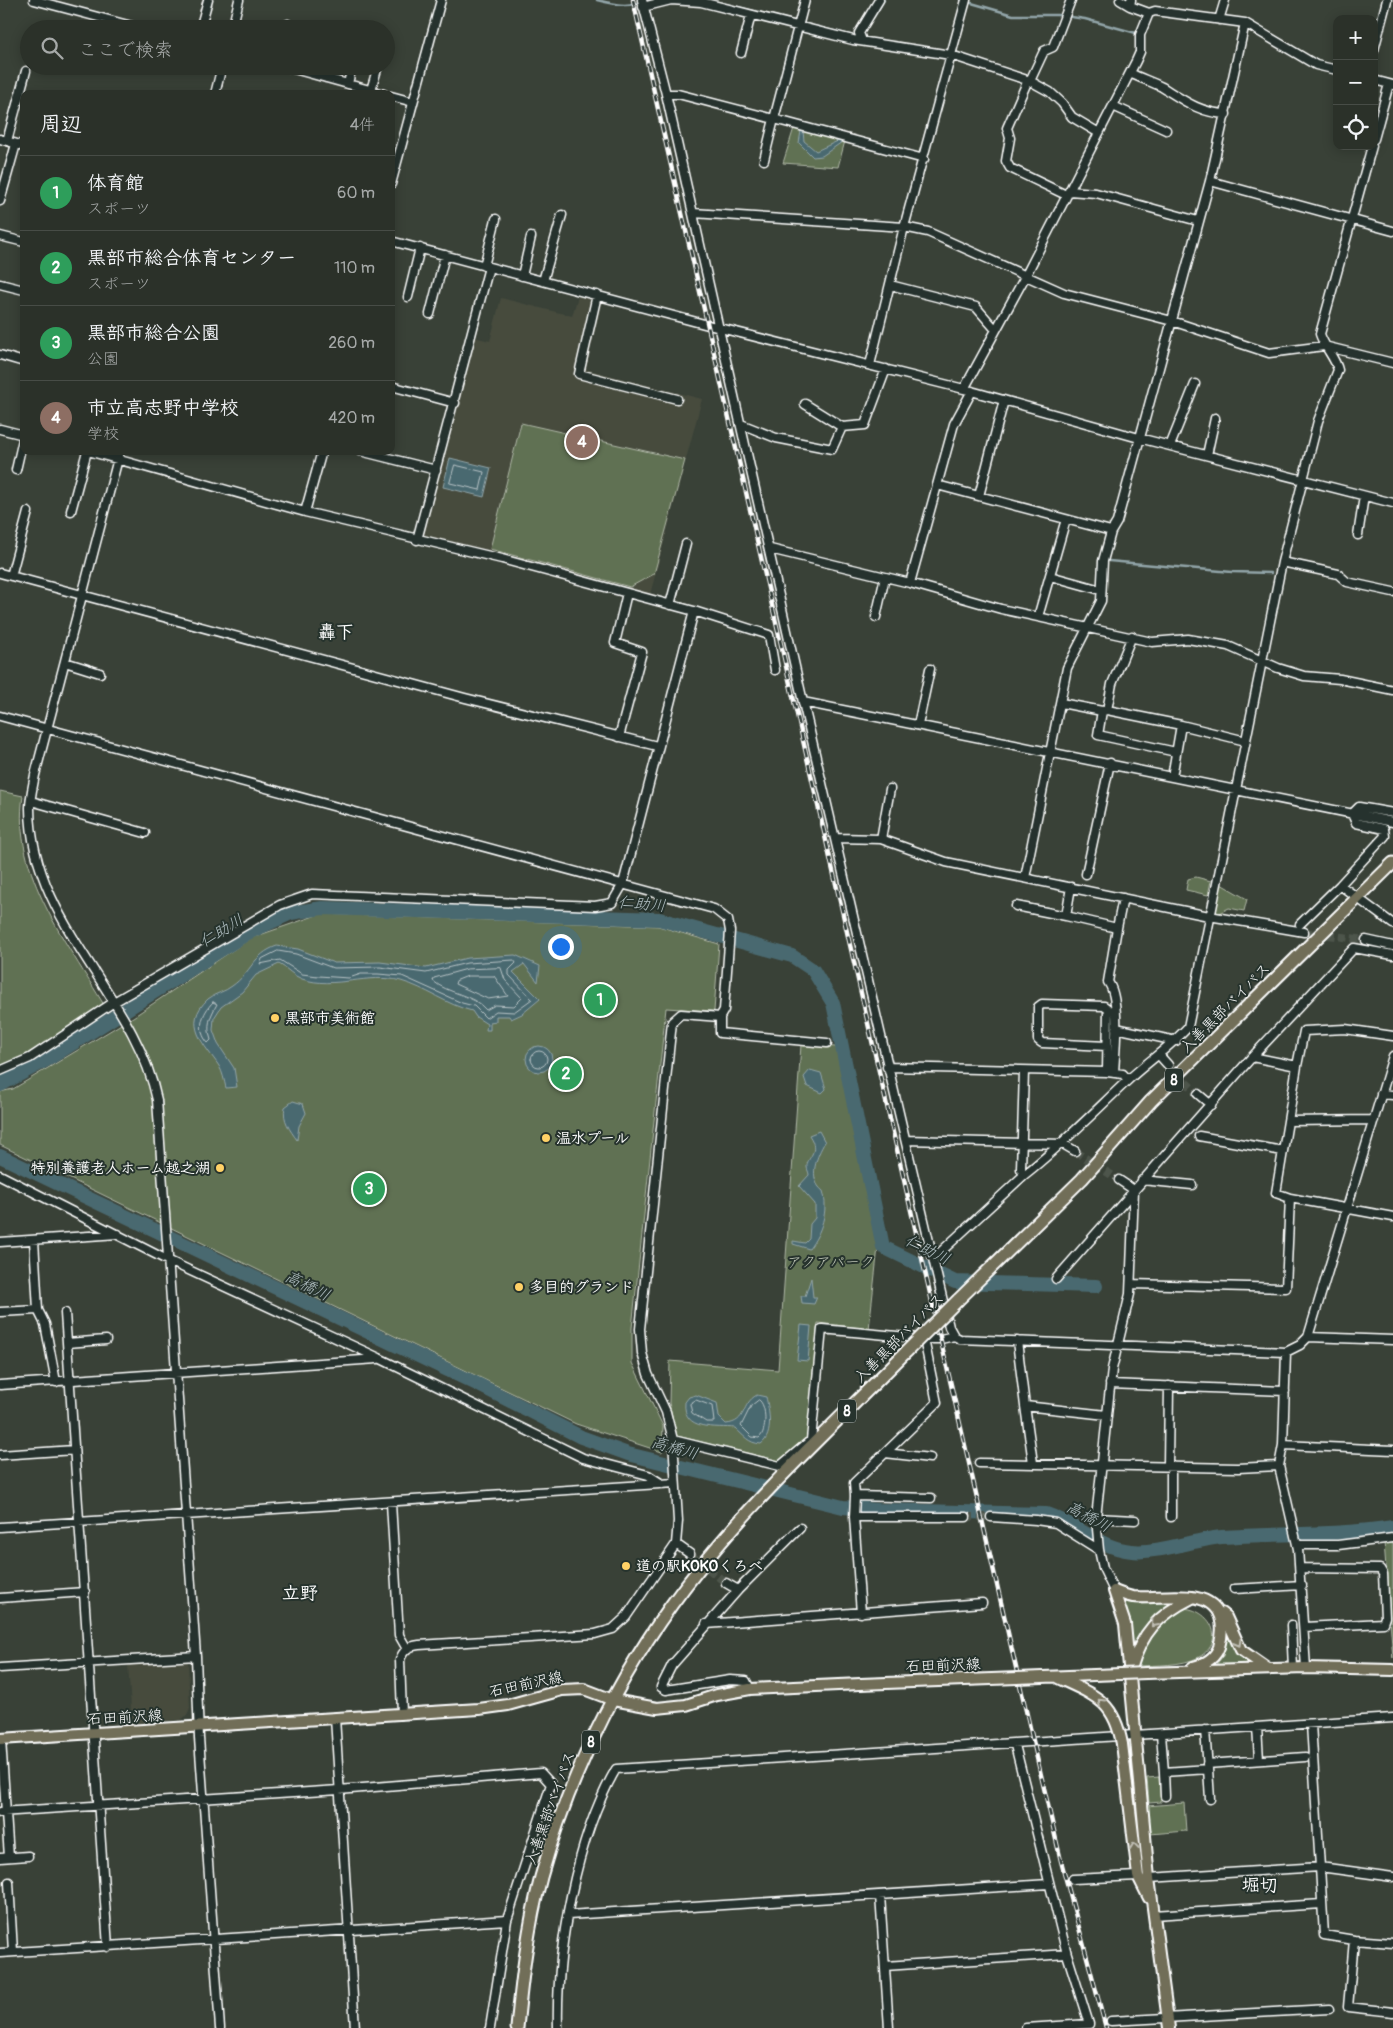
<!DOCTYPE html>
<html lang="ja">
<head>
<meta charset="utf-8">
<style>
  :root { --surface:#2b3129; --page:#333931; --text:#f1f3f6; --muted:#a6a9a8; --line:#474c46; --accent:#ffd166 }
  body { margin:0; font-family:Pangolin,"Klee One",sans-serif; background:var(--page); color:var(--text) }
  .controls { position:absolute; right:15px; top:15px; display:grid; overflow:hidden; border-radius:10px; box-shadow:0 2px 12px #0003 }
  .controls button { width:45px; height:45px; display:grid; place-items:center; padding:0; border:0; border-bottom:1px solid var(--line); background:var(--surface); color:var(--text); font:25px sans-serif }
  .you { position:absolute; left:560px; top:946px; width:18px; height:18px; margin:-12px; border:4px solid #fff; border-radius:50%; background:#1a73e8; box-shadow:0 0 0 8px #1a73e833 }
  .badge { display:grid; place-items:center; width:32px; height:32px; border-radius:50%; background:var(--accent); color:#fff; font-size:16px; font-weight:700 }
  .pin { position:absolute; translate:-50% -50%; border:2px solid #fff; box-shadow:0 1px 5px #0006 }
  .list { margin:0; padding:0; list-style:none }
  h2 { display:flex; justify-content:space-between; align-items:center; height:65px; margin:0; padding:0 20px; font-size:21px }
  h2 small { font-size:16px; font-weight:400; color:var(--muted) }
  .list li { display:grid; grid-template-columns:32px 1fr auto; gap:15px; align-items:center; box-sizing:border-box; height:75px; padding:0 20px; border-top:1px solid var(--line) }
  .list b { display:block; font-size:19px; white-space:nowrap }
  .list p { margin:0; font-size:16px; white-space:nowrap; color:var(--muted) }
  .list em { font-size:16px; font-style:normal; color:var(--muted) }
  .icon { flex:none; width:28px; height:28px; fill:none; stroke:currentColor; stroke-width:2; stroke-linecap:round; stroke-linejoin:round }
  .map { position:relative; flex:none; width:1393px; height:2028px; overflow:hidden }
  .search { position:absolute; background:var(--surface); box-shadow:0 2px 12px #0003; left:20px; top:20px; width:375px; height:55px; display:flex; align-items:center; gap:12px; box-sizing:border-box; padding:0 18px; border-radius:28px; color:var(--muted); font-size:19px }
  .panel { position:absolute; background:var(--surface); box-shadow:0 2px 12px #0003; left:20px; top:90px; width:375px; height:365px; border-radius:10px }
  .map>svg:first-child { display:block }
  .built { fill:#464b3e }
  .green { fill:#617152; stroke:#b0b8a8 }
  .water { fill:#4a6970; stroke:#92a5a9 }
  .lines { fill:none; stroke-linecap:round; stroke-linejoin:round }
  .shore { stroke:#b7c3c6; stroke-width:1 }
  .stream { stroke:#92a5a9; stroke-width:2.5 }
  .river { stroke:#4a6970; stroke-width:14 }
  .minor-tunnel { stroke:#4d544b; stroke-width:8; stroke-dasharray:8 4; stroke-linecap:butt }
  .minor-casing { stroke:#fff; stroke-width:11 }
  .major-casing { stroke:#fff; stroke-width:14 }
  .highway-casing { stroke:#fff; stroke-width:15 }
  .minor { stroke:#26332d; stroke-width:8 }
  .major { stroke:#716e59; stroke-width:10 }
  .highway { stroke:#716e59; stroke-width:11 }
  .rail-casing { stroke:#fff; stroke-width:4.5 }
  .rail { stroke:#26332d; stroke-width:2.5; stroke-dasharray:8; stroke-linecap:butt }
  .major-bridge-casing { stroke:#fff; stroke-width:14; stroke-linecap:butt }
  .highway-bridge-casing { stroke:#fff; stroke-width:15; stroke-linecap:butt }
  .major-bridge { stroke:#716e59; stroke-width:10 }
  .highway-bridge { stroke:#716e59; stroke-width:11 }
  .oneway { stroke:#bfbeb4 }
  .poi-dot { fill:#ffd166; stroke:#26332d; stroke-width:2 }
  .labels { text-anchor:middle; stroke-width:4; stroke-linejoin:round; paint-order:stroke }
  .shield { fill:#26332d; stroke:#bec2c0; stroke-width:1 }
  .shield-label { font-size:14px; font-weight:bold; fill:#fff }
  .street-label { font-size:15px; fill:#fff; stroke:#26332d }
  .poi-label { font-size:15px; font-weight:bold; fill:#fff; stroke:#26332d; text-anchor:start }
  .park-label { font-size:15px; fill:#b8bfb1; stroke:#26332d }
  .water-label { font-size:16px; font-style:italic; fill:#aebcbf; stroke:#26332d }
  .quarter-label { font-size:18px; font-weight:bold; fill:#fff; stroke:#26332d }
</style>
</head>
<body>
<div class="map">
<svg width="1393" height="2028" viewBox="0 0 1393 2028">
  <rect width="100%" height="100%" fill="#394137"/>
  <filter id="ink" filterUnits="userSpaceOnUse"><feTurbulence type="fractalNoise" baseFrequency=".02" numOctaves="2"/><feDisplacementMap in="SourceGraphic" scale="10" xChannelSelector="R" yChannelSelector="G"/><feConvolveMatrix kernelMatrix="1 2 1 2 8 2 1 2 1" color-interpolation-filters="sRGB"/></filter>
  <g filter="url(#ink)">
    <!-- built -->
    <path class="built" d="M578 296 602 302 586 369 702 399 650 595 424 535 474 337 490 341 501 298 572 316Z
      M188 1660 190 1708 187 1715 181 1720 132 1723 128 1664Z"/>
    <!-- green -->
    <path class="green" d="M794 128 845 141 838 167 783 163Z
      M521 423 685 460 654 574 630 587 490 549Z
      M0 791 23 796C11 872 68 944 104 1005L22 1057 0 1066Z
      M1196 877 1211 881 1208 895 1186 890 1188 879Z
      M1219 883 1247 899 1244 911 1229 908 1219 913 1214 910Z
      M320 914 658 926 719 944 714 1011 666 1008 632 1328V1363L663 1426 662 1452 576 1424 0 1145V1092L13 1089 133 1017 251 938Z
      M801 1045 836 1047 878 1247 869 1329 818 1323 807 1437 779 1461 677 1436 669 1403 670 1361 778 1370Z
      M1393 1540V1658L1384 1542Z
      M1122 1601 1139 1604 1172 1602 1145 1626 1133 1654Z
      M1182 1608C1211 1609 1227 1641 1199 1657 1182 1666 1156 1665 1137 1666 1147 1636 1157 1627 1182 1608Z
      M1228 1635 1239 1656 1252 1665 1215 1666 1223 1656Z
      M1159 1777 1161 1802 1149 1803 1147 1778Z
      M1184 1803 1186 1831 1150 1834 1147 1806Z"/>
    <!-- water -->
    <path class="water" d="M801 131H803L804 141 816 151 840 140 842 142 822 156 813 157 799 143Z
      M450 458 491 468 484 497 443 487Z
      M277 946 298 949 334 963 380 962 426 968 467 958 515 955 540 966 538 982 524 964 513 972 540 999 522 1014 511 1019 509 1016H496V1021L490 1022V1030H486L487 1024 476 1017 472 1011C447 1005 426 988 401 981 368 972 335 990 302 979 293 976 287 968 279 964L256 975 242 992 221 1007 214 1018 213 1030 218 1044 234 1068 237 1087 226 1088C224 1080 223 1073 219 1066 205 1045 181 1024 208 999 215 993 225 992 232 986 251 973 253 954 277 946Z
      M526 1059a13 13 0 1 1 26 0a13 13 0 1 1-26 0Z
      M810 1070 821 1073 826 1089 822 1093 807 1086 804 1077Z
      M293 1101 303 1104 306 1113 299 1126 297 1140C290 1130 282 1120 285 1107Z
      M819 1131 825 1142C817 1155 807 1179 823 1191 829 1211 821 1233 809 1249L793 1244V1241L805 1243 809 1239 810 1224 815 1218V1204L799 1186 809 1175C809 1172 807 1170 807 1167 806 1157 821 1153 809 1135Z
      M811 1278 813 1297H817L814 1304 802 1303 801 1296H805Z
      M801 1325 811 1326 808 1361 797 1360Z
      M696 1395 717 1403 719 1417 726 1424C748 1422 740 1404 757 1395L766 1397C769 1410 774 1435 761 1444 748 1443 744 1436 735 1428 717 1426 682 1432 685 1402L689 1397Z"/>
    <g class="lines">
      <!-- shore -->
      <path class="shore" d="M455 465 484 472 480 490 450 483Z
        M278 951 296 954 333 968 380 967 426 973 467 963 514 960 516 963 509 970V975L532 999 514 1012 496 1011 486 1018 474 1006 462 1003 402 976 378 974H361L349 978 318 976 302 974 280 960 260 964 262 959Z
        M501 968 505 980 522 998 514 1006 495 1005 486 1010C473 994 448 994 433 981L434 978 467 969Z
        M468 976H494L508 996 488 999 455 984 456 981Z
        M213 1002 217 1004C210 1017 206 1025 211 1040L208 1043C196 1030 202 1013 213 1002Z
        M531 1059a8 8 0 1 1 16 0a8 8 0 1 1-16 0Z
        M696 1400 712 1406 714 1422H706L692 1413 690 1404Z
        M759 1400C767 1405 767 1432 759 1438L752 1437 741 1426 751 1406Z"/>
      <!-- stream -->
      <path class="stream" d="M597 0C620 6 628 7 650 0
        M709 0 854 36 859 35
        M961 0 1013 15H1058L1085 19 1136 33
        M873 18 884 0
        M1109 561 1232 572 1271 573"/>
      <!-- river -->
      <path class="river" d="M0 1085 48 1059 246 934 291 913 322 908 659 919 792 956 813 970 833 1003 883 1247 955 1282 1096 1286
        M0 1156 479 1385 581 1437 628 1454 843 1507 877 1510 1046 1514C1077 1524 1099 1548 1132 1551 1156 1554 1197 1539 1222 1537 1279 1533 1336 1536 1393 1527"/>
      <!-- minor-tunnel -->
      <path class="minor-tunnel" d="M1304 932 1366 940
        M1168 1065 1198 1094
        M1075 1151 1119 1180
        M966 1517H991
        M690 1554 726 1583"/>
      <defs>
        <path id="minor" d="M34 0 143 29
          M642 0 666 94 803 702 949 1327 954 1336 960 1339 1286 1352 1300 1345 1308 1337 1393 1056
          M805 0 774 119 924 159
          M1120 0 1130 6
          M1131 0 1130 6 1149 13
          M643 7 671 0 701 2 853 40 951 55 1030 81 1050 92 1062 103 1072 117 1099 133
          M1219 20 1225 0
          M200 29 208 0
          M232 29 239 0
          M286 29 288 24
          M862 41 859 33 879 0
          M1374 50 1387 0
          M741 53 751 15
          M283 66 384 94
          M1130 73C1140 78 1152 82 1162 87 1183 100 1200 113 1226 114
          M326 78 330 66
          M1028 80 1007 128 1010 138 1006 161 1010 168 1066 195
          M1374 80 1393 85
          M1030 81 1044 51 1053 47 1071 0
          M348 84 352 66
          M371 90 378 66
          M215 94 222 66
          M666 94H678L774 119 764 160
          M391 96 413 102
          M1113 106 1166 130
          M0 139 24 146
          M1374 139 1389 84
          M7 141 26 71
          M1210 181 1245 23
          M391 184 441 0
          M1069 191 1096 193 1198 221
          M0 201 16 144
          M693 213 904 227 928 232 1064 293 1172 321 1269 353 1324 346 1393 363
          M0 236 24 242
          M391 241 708 325 964 389 1139 438 1393 503
          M484 266 496 219
          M522 276 531 237
          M543 281 562 215
          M0 284 24 290
          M890 285 976 307 996 330
          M597 295 579 374 677 399
          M408 297 420 248
          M430 314 445 255
          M0 355 24 362
          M870 365 904 227 966 0
          M391 386 455 403
          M964 389 1026 275 1136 61 1140 52V35L1149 13 1155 11 1245 23 1316 65 1337 70
          M805 404 842 427
          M741 424 776 438 832 449 842 427 865 425 886 369
          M0 429 24 435
          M1170 446 1195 384
          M120 451 35 775C33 786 30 797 30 808 31 924 135 994 157 1100L196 1656 199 1738 220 2028
          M360 451 436 470
          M1207 455 1215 418
          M16 470 24 435
          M937 485 1111 531
          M979 496 1004 400
          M71 511 87 451
          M305 512 322 451
          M1358 535 1364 496
          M417 540 489 267
          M770 549 910 583 1001 609 1152 642 1188 639 1228 646 1278 668 1304 676 1340 679 1393 690
          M1282 562 1338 574 1347 582 1393 592
          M0 573 465 698 657 746
          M11 576 28 512
          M1050 576 1101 590
          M910 583 954 424 972 391
          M670 605 686 544
          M694 611 769 635 775 670
          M876 617 885 577
          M1038 617 1066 519
          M65 662 100 673
          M803 702 1393 822
          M1061 703 1102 711 1107 710 1112 684 1132 636
          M1107 710 1181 725 1172 777
          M1102 711 1098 735 1176 752
          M0 716 714 909 728 920 730 931 724 1010 720 1017V1033L827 1043
          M918 725 930 669
          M1181 725 1246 741
          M619 737 642 652 615 643 627 593
          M31 801 145 833
          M1352 814 1356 823 1384 829 1385 836 1340 885 1393 924
          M1352 814 1359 807 1393 813
          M836 838 881 839 946 862 1209 916 1304 932
          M881 839 890 789
          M1086 874 1110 763
          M1025 878 1067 668 1101 601 1103 561 1111 532 1117 522 1210 181 1393 231
          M1016 906 1066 916 1071 887
          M1066 916 1117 928 1123 898
          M1300 924 1340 885
          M1366 940 1393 946
          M1116 1028 1176 1041
          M1159 1055 1168 1065
          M1252 1057 1354 948 1393 955
          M1297 1066 1304 1031 1345 1029 1393 1036
          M887 1067 1107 1072 1123 1074 1128 1080
          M0 1071 30 1058 114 1002 280 905 312 894 595 906 612 903 623 884 694 611 502 559 305 512 88 451
          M1107 1072 1108 1009 1104 1006 1042 1004 1038 1007V1040L1042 1043 1107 1046
          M1114 1073C1115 1051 1121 999 1108 982L1117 928
          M1198 1094 1211 1105
          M1381 1094 1393 1095
          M1199 1136 1283 1151
          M906 1140 1063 1144 1075 1151
          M0 1175 167 1260 379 1358 583 1458 648 1475 662 1484
          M1024 1175C1061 1146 1093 1113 1127 1081 1147 1062 1169 1048 1188 1027L1282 562 1318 421 1338 370C1336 359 1324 347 1320 334L1372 146
          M1142 1180 1192 1185
          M1290 1198 1393 1217
          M34 1240 38 1310 45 1324 56 1382
          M0 1242 118 1234
          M933 1259 1024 1175 1021 1169 1024 1071
          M1056 1279 1252 1057 1297 1066 1288 1121 1374 1120
          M1131 1284 1286 1288 1290 1198 1276 1193 1288 1121
          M0 1312 38 1310
          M65 1313 108 1947
          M1308 1337 1393 1340
          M924 1339 937 1403 854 1483 855 1496 931 1498
          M1017 1341 1025 1406
          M67 1343 106 1340
          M1286 1352 1283 1445 1279 1466 1298 1549 1306 1668
          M1110 1384 1285 1391
          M0 1385 377 1359
          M673 1440 780 1466 811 1440 822 1329 929 1339H941L954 1336
          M1283 1445 1393 1450
          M885 1453 930 1458
          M0 1455 74 1450
          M979 1463 1238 1468 1279 1466
          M1033 1463 1025 1406 1106 1415
          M1168 1466 1169 1386
          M391 1503 399 1635 407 1649
          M854 1517 855 1496
          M991 1517 1036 1520 1056 1523 1099 1550
          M1171 1517V1466
          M1096 1518 1135 1520
          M0 1527 675 1483
          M676 1544 690 1554
          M1298 1545H1338L1393 1538
          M1301 1568 1380 1569 1383 1574 1385 1617 1383 1623 1304 1627
          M726 1583 738 1590 800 1528
          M1234 1589 1302 1585
          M738 1590 672 1665 661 1687 666 1690 730 1680 746 1681 750 1689
          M1114 1591 1103 1568 1099 1550 1096 1518 1112 1369 1130 1294 1134 1190 1119 1180
          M0 1598 85 1592
          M861 1613 854 1517H966
          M706 1624 982 1603
          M1291 1625 1293 1668
          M0 1668 196 1656
          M402 1714 400 1660C403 1650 409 1646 419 1645L595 1634 613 1629 626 1617 676 1544 678 1521 673 1440 666 1412 648 1374 642 1353 640 1329 672 1022 681 1014 720 1017
          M335 1718 355 2028
          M1257 1727 1259 1760
          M1161 1734 1164 1772 1208 1769 1205 1730
          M1 1739 9 1857
          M1207 1764 1305 1757
          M1208 1769 1210 1799
          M1164 1772 1165 1796
          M0 1812 339 1790 541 1773 551 1784 507 1920 0 1953
          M0 1858 28 1856
          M1393 1877 1320 1867 1324 1935 1354 1940 1348 2007 1393 2012
          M1149 1878 1320 1867 1311 1724
          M1073 1879 1138 1876
          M9 1882 13 1952
          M880 1895 889 2028
          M568 1915 1049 1884
          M1154 1915 1322 1904
          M1354 1940 1393 1943
          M885 1966 1067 1954 1015 1745
          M1111 2021 1329 2009
          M490 2028 507 1920
          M558 2028C556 1949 576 1838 616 1769L1393 1718
          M1026 2028 1089 2024 1067 1954"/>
        <path id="major" d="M1114 1591 1125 1624 1149 1878 1169 2028
          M1114 1591C1120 1593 1127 1596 1133 1597 1158 1600 1210 1585 1220 1617 1223 1627 1222 1637 1219 1647 1215 1659 1205 1664 1193 1667
          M1221 1613 1226 1617 1241 1650 1267 1668
          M1131 1669C1142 1632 1158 1615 1192 1598
          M1146 1673 1306 1668 1393 1670
          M0 1739 479 1709 508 1705 562 1690 584 1689 613 1700 657 1708 686 1705 717 1695 750 1689 860 1684
          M1122 1744 1138 1876 1149 1898"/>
        <path id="highway" d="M958 1300 1082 1179 1151 1101 1393 863
          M517 2028C522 1977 528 1926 541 1877 572 1766 626 1660 698 1570 760 1492 837 1422 907 1351"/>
      </defs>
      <!-- minor casing -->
      <use href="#minor" class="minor-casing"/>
      <!-- major casing -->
      <use href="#major" class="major-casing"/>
      <!-- highway casing -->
      <use href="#highway" class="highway-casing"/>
      <!-- minor -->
      <use href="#minor" class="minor"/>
      <!-- major -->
      <use href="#major" class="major"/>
      <!-- highway -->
      <use href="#highway" class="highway"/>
      <defs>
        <path id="rail" d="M633 0 1014 1659 1061 1861 1106 2028"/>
      </defs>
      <!-- rail casing -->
      <use href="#rail" class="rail-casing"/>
      <!-- rail -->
      <use href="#rail" class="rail"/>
      <defs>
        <path id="major-bridge" d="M1058 1678C1094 1695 1114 1700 1122 1744
          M860 1684 1146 1673"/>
        <path id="highway-bridge" d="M907 1351 958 1300"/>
      </defs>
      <!-- major-bridge casing -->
      <use href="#major-bridge" class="major-bridge-casing"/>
      <!-- highway-bridge casing -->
      <use href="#highway-bridge" class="highway-bridge-casing"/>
      <!-- major-bridge -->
      <use href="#major-bridge" class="major-bridge"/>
      <!-- highway-bridge -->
      <use href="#highway-bridge" class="highway-bridge"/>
    </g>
    <!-- one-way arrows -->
    <defs><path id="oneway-chevron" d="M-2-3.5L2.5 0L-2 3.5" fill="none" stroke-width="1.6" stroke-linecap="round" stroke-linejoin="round" transform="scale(1.25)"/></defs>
    <g class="oneway">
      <use href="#oneway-chevron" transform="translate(1154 1624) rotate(132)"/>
      <use href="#oneway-chevron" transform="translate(1238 1643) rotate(60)"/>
      <use href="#oneway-chevron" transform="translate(1101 1702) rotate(-136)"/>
      <use href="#oneway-chevron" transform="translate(1134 1846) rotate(-97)"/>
    </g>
  </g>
  <!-- markers -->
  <g class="poi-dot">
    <circle cx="275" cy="1018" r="5"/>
    <circle cx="546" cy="1138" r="5"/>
    <circle cx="220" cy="1168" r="5"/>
    <circle cx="519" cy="1287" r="5"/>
    <circle cx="626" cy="1566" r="5"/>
  </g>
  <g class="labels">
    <!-- shield labels -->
    <g class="shield">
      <rect x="1165" y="1068.5" width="18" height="23" rx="4"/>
      <rect x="838" y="1399.5" width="18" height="23" rx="4"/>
      <rect x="582" y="1730.5" width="18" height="23" rx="4"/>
    </g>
    <g class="shield-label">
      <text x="1174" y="1085">8</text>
      <text x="847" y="1416">8</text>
      <text x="591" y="1747">8</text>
    </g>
    <!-- street labels -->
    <g class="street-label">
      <text transform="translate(1225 1008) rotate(-45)" y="5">入善黒部バイパス</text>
      <text transform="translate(899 1338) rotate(-45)" y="5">入善黒部バイパス</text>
      <text transform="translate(943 1665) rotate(-2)" y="5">石田前沢線</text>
      <text transform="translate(526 1684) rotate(-12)" y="5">石田前沢線</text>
      <text transform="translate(125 1717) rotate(-3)" y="5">石田前沢線</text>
      <text transform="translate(550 1808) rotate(-70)" y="5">入善黒部バイパス</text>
    </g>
    <!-- poi labels -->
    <g class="poi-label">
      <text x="285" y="1023">黒部市美術館</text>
      <text x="556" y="1143">温水プール</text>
      <text x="210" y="1173" text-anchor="end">特別養護老人ホーム越之湖</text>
      <text x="529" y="1292">多目的グランド</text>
      <text x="636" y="1571">道の駅KOKOくろべ</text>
    </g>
    <!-- park labels -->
    <g class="park-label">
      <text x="831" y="1267">アクアパーク</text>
    </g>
    <!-- water labels -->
    <g class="water-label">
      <text transform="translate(642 903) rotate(5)" y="6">仁助川</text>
      <text transform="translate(221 930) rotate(-31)" y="6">仁助川</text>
      <text transform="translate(928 1249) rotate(26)" y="6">仁助川</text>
      <text transform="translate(308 1285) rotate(26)" y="6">高橋川</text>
      <text transform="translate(675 1447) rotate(16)" y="6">高橋川</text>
      <text transform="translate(1089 1516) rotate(28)" y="6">高橋川</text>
    </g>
    <!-- quarter labels -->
    <g class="quarter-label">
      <text x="336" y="638">轟下</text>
      <text x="300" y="1599">立野</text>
      <text x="1260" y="1891">堀切</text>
    </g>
  </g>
</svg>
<div class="controls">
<button>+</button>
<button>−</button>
<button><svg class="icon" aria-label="locate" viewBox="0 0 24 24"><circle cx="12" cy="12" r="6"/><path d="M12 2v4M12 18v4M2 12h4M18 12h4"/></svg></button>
</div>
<div class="you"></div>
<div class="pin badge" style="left:600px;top:1000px;background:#2e9e5b">1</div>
<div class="pin badge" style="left:566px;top:1074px;background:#2e9e5b">2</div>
<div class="pin badge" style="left:369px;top:1189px;background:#2e9e5b">3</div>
<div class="pin badge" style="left:582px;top:442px;background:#8d6e63">4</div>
<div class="search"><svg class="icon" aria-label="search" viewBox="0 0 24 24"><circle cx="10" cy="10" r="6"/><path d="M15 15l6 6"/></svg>ここで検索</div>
<section class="panel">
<h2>周辺<small>4件</small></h2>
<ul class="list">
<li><span class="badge" style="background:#2e9e5b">1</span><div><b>体育館</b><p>スポーツ</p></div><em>60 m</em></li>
<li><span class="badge" style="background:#2e9e5b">2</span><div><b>黒部市総合体育センター</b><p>スポーツ</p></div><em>110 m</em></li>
<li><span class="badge" style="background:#2e9e5b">3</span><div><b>黒部市総合公園</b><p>公園</p></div><em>260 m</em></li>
<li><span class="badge" style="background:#8d6e63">4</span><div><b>市立高志野中学校</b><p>学校</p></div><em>420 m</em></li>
</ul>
</section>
</div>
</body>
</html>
